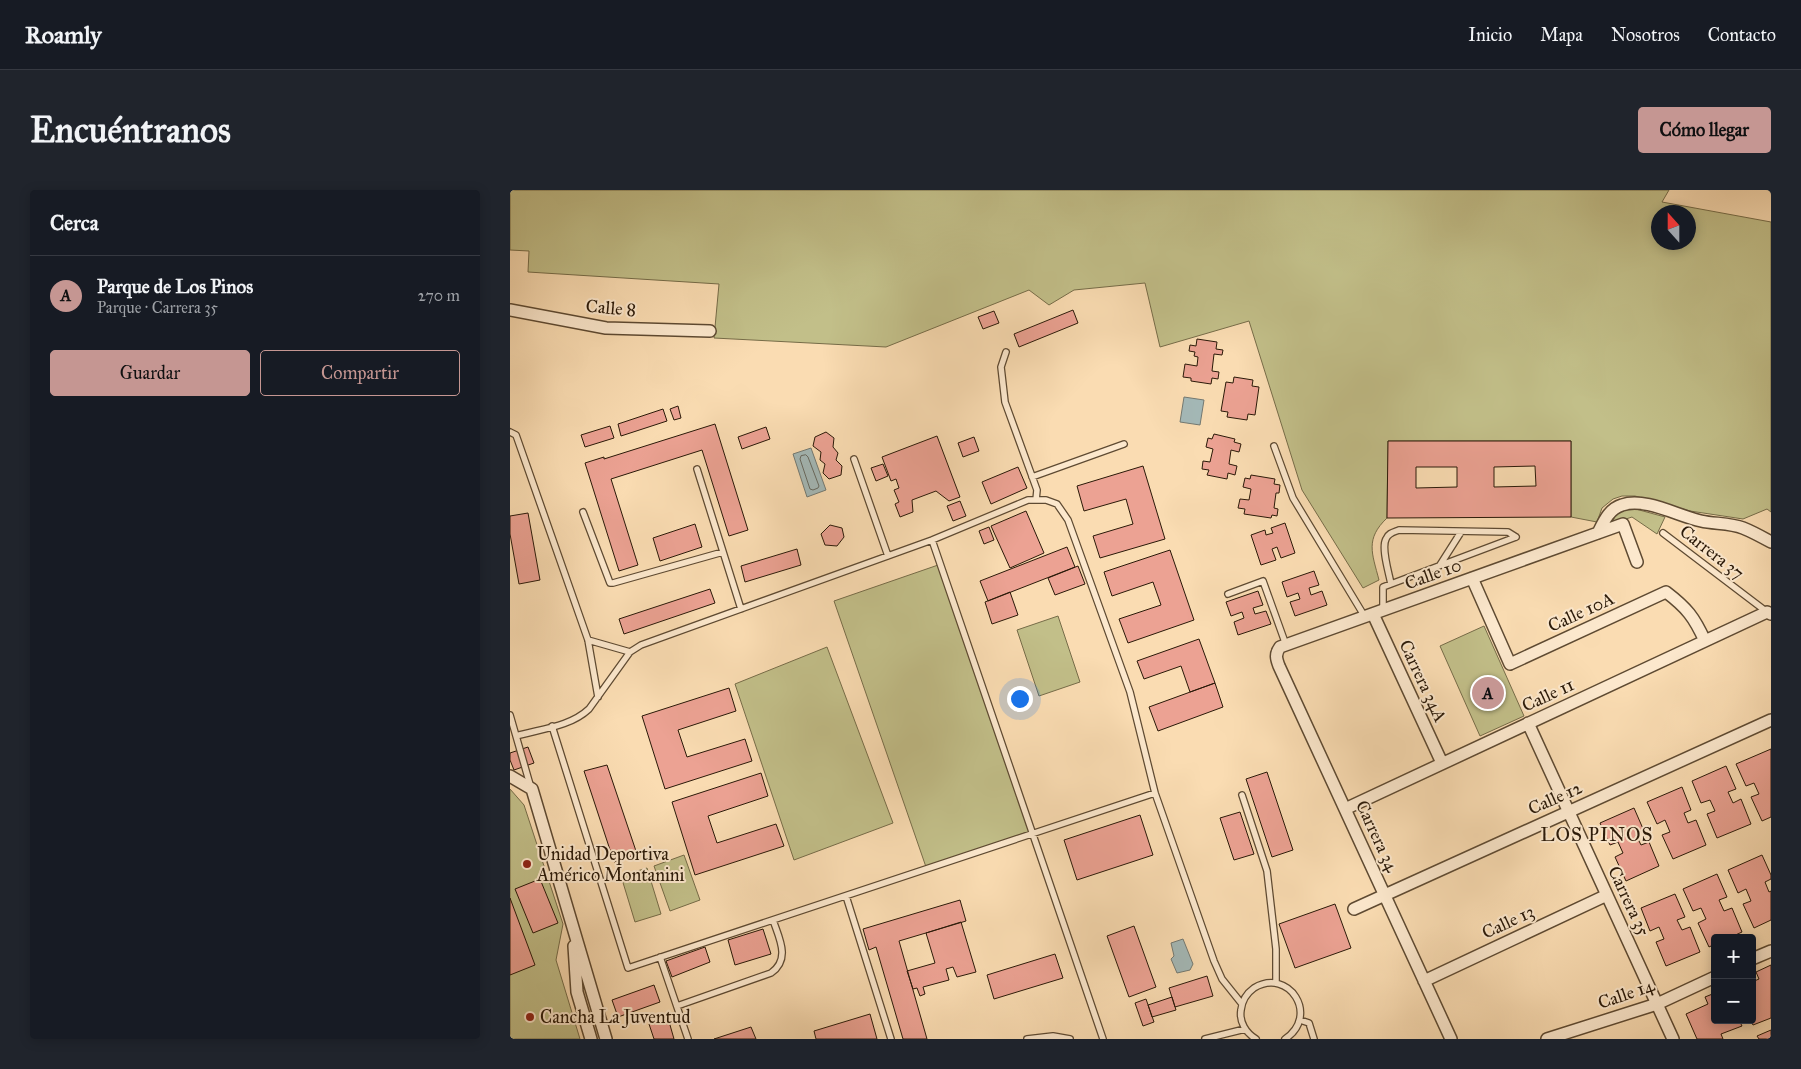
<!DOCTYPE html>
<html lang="es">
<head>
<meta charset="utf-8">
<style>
  :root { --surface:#171b24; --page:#20242c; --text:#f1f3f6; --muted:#9ea1a6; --line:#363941; --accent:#c59692 }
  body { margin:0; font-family:"IM FELL Great Primer",serif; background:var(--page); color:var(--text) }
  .controls { position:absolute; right:15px; bottom:15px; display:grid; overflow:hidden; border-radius:5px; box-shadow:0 2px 12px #0003 }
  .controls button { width:45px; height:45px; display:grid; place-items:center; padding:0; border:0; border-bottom:1px solid var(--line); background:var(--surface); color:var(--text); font:25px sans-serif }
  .compass { position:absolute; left:1141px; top:15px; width:45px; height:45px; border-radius:50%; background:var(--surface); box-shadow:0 2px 12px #0003; rotate:339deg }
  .you { position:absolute; left:509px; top:508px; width:18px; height:18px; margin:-12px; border:4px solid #fff; border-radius:50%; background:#1a73e8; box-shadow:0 0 0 8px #1a73e833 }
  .badge { display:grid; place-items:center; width:32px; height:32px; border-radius:50%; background:var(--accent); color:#111; font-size:16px; font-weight:700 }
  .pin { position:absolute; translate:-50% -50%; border:2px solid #fff; box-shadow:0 1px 5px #0006 }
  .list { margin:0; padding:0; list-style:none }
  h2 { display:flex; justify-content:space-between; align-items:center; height:65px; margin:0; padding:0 20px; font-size:21px }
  h2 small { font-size:16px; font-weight:400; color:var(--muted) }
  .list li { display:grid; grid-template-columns:32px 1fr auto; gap:15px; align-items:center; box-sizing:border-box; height:80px; padding:0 20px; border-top:1px solid var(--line) }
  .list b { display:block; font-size:19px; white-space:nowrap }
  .list p { margin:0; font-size:16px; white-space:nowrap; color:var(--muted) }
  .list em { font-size:16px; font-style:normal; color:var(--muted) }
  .actions { display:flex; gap:10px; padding:15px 20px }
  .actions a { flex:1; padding:11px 0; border:1px solid var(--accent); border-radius:5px; text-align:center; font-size:18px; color:var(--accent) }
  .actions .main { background:var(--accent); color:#111 }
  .map { position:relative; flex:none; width:1261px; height:849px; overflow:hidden; border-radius:5px }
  header { display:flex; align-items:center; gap:30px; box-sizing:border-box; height:70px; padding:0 25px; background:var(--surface); border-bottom:1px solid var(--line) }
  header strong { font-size:24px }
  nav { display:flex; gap:28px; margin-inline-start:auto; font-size:18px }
  .intro { display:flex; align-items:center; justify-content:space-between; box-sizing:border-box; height:120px; padding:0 30px }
  h1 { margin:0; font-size:35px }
  .button { padding:12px 22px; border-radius:5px; background:var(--accent); color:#111; font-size:18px; font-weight:700 }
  main { display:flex; gap:30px; padding:0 30px }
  aside { flex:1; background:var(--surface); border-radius:5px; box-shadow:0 2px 12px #0003 }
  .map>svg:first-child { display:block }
  .green { fill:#c2bf89; stroke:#766c48; fill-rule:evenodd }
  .water { fill:#a4b9b8; stroke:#737972 }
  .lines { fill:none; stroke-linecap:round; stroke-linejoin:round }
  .shore { stroke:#676960; stroke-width:1 }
  .building { fill:#eca293; stroke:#2a1908; fill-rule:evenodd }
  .lane-casing { stroke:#5e4a32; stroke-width:8 }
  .street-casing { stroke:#5e4a32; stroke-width:14 }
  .lane { stroke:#fce8cd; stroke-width:5.5 }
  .street { stroke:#fce8cd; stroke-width:11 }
  .poi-dot { fill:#8f2418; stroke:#fce8cd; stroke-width:2 }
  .labels { text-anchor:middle; stroke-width:4; stroke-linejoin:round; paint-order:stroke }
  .street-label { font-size:18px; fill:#2a1908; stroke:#fce8cd }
  .poi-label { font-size:18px; fill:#2a1908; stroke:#fce8cd; text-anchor:start }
  .neighbourhood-label { font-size:19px; letter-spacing:1px; fill:#2a1908; stroke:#fce8cd }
</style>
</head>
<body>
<header>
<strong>Roamly</strong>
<nav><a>Inicio</a><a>Mapa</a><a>Nosotros</a><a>Contacto</a></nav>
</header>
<div class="intro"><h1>Encuéntranos</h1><a class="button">Cómo llegar</a></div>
<main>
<aside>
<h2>Cerca<small></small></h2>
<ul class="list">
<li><span class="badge">A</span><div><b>Parque de Los Pinos</b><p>Parque · Carrera 35</p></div><em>270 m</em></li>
</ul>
<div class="actions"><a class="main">Guardar</a><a>Compartir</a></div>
</aside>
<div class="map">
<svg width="1261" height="849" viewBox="0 0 1261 849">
  <rect width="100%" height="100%" fill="#fadcb2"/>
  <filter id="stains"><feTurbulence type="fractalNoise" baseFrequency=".004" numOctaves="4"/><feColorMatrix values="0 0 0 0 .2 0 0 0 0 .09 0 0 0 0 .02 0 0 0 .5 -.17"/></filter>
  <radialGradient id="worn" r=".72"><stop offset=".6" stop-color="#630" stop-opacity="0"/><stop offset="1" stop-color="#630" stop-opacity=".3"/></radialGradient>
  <!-- green -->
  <path class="green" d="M0 0H1159L1152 12 1261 32V322L1257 319 1233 329 1180 321 1125 306H1112L1103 309 1092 318 1087 332 1061 327V251H878L877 328C855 349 862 363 869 390L853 398 792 300 739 131 650 157 635 93 564 100 539 115 519 100 376 157 204 148 209 94 18 82 19 61 0 60ZM1148 22H1178V52H1148Z
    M1122 318 1155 327 1147 344 1122 327 1101 334 1107 323Z
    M431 374 523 640 416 677 324 411Z
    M548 426 570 492 529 506 507 440Z
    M974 436 1014 526 970 546 930 456Z
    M317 457 383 633 284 670 225 494Z
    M0 599 14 615 53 734 46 770 70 849H0Z
    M174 665 190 710 160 721 144 676Z
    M137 678 151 724 125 732 111 686Z"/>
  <!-- water -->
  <path class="water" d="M674 207 694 210 690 235 670 232Z
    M301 258 316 300 297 307 283 264Z
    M673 749 683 774 680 780 667 783 661 769 664 766 661 753Z"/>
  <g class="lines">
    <!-- shore -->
    <path class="shore" d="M296 265 298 267 309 296 308 298 303 300 300 299 290 269 291 266Z"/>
  </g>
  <!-- building -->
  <path class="building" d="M563 120 568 133 509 157 504 144Z
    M484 121 489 133 473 139 468 127Z
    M687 149 707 152 706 159 713 160 712 165 704 164 702 181 709 182 708 189 702 188 701 194 681 191V188L673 187 675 174 687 176 688 167 684 166 685 162 679 161 680 155 686 156Z
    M724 187 743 190 742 196 749 197 745 225 738 224 737 230 717 227 718 222 711 221 716 192 723 193Z
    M168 216 171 228 164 230 160 219Z
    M153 219 157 231 111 246 108 234Z
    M205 234 238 340 219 346 192 260 101 289 128 375 109 381 75 273 94 267V269Z
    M100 236 104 248 75 257 71 245Z
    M256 237 260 249 232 259 228 247Z
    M316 242 324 248 323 257 328 263 326 270 332 276 331 285 319 289 313 283 315 274 310 270 311 262 303 256 305 247Z
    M704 244 725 249 724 252 731 254 729 262 721 260 719 274 727 276 725 285 718 283 717 289 697 285 699 280 692 279 693 271 700 272 703 259 696 257 698 248 702 249Z
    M427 246 450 307 439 311 426 301 402 310 403 322 390 327 385 314 389 312 384 300 389 298 386 289 381 291 372 267Z
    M464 247 469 261 453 267 448 253Z
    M878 251H1061V327L877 328ZM1025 276 1026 296 984 297V277ZM906 277H947V297L906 298Z
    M373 274 378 286 366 291 361 278Z
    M633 276 655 349 590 368 583 346 623 334 616 309 574 321 567 296Z
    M508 277 517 298 481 314 472 292Z
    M741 285 765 289 764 294 770 295 769 303H766L764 318 768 319 767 326 762 325 761 328 734 324 735 319 728 318 730 309 739 310 741 299 733 297 735 288 740 289Z
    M450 311 456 326 443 331 437 316Z
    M516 321 534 363 500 378 481 336Z
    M18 323 30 390 9 394 0 344V326Z
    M775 333 785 363 771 368 767 357 762 359 766 370 751 375 741 345 755 340 756 345 763 343 761 338Z
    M185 334 192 357 150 371 143 348Z
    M320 335 332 338 334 347 327 356 315 355 311 344Z
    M479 337 484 350 474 354 469 341Z
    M557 357 565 377 478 411 470 391Z
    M287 359 291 375 235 392 231 376Z
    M660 360 684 430 618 453 609 429 651 415 643 392 602 406 594 382Z
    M568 376 575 394 545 405 538 388Z
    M804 381 809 395 799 398 801 405 812 401 817 415 785 426 780 412 790 409 788 403 777 407 772 392Z
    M200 399 205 413 114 444 109 429Z
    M748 401 753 415 743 418 745 424 756 421 761 434 728 445 724 432 734 428 732 422 721 426 716 412Z
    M500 402 508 425 482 434 475 412Z
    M689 449 705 493 680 502 671 476 634 489 627 471Z
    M705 493 713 517 648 541 639 517Z
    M219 498 226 521 168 540 177 567 235 549 242 571 155 599 132 526Z
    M18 557 24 573 4 580 0 570V563Z
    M1261 559V627L1252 631 1241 607 1249 604 1244 593 1236 596 1226 574Z
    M97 575 127 664 104 672 74 581Z
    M1216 576 1226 599 1218 602 1223 613 1231 609 1241 634 1207 648 1197 624 1205 621 1200 610 1191 613 1182 591Z
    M757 582 783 660 762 667 736 589Z
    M251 583 258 606 198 626 207 653 266 634 274 656 185 685 162 612Z
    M1172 597 1181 620 1174 623 1178 633 1186 630 1196 655 1163 669 1152 645 1160 642 1155 630 1147 634 1137 612Z
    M1124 618 1134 641 1126 645 1131 655 1139 652 1149 676 1116 691 1105 667 1113 663 1108 652 1100 655 1090 633Z
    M730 622 744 664 724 670 710 628Z
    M630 625 643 665 567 690 554 650Z
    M1252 665 1261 685V689L1255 692 1259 702 1261 701V730L1244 738 1233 714 1241 711 1236 699 1228 703 1218 680Z
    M1207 684 1217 707 1209 710 1214 721 1222 718 1232 742 1219 748H1205V754L1199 757 1188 733 1196 729 1191 718 1183 721 1173 699Z
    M30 689 48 733 23 743 5 699Z
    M1165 704 1175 727 1167 730 1172 740 1180 737 1190 762 1156 776 1146 752 1154 749 1149 737 1140 741 1131 718Z
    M0 708 25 775 0 785Z
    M450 710 456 731 389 751 417 849H393L366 757 359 760 353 739Z
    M825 714 841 758 785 778 769 734Z
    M451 732 466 782 447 787 443 777 436 779 439 790 413 797 415 804 410 806 407 798 403 799 397 781 425 773 416 743Z
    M624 736 646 797 619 807 597 746Z
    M253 739 261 764 225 775 218 750Z
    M195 757 200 772 162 787 156 771Z
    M545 764 553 788 484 809 477 785Z
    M1261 775V828L1243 835 1240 830H1242V792L1249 789 1246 782Z
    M697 786 703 806 665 817 659 798Z
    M144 795 150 812 108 827 102 810Z
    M1205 803V830H1229L1232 836 1211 844 1213 849H1187L1176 824 1198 814 1195 807Z
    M662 807 666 820 642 827 638 815Z
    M636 809 644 832 633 836 625 813Z
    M360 824 367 849H306L304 841Z
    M158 828 164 849H144L139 834Z
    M241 837 246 849H204Z
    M1261 840V849H1249L1247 846Z"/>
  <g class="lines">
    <defs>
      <path id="lane" d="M496 162 491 177 495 212 527 300 526 310
        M0 242 6 245 78 450 88 507
        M764 256 783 308 855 427
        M344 269 378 366
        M187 279 231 419
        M522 287 614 254
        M73 322 100 393H103L213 362
        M1153 343 1257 422
        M422 350 593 849
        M930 375 951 342
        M881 394C879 383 871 358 876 349 878 343 884 342 889 340L998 342 1006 347
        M718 404 753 391 776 455
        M873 420V397L1006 347
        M78 450 120 462
        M0 525 21 598
        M42 536 118 778 645 603
        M6 546C30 539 60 537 79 519L120 462 131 455 422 350 518 310H536L547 314 558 330 620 502 645 603 704 771 712 789 732 814
        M732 605 757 681 766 759V793
        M336 706 381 849
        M150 767 178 849
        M167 816 261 783C281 769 269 748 263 730
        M790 830 799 833 804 849
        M517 849 543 846 560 849
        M695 849 735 839
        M746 849C736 843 729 832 731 820 732 811 737 803 744 798 779 777 810 826 775 849"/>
      <path id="street" d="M0 120 96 138 200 141
        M1088 343C1094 331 1099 319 1112 315 1135 307 1168 326 1191 331 1204 334 1220 333 1233 338 1243 342 1252 347 1261 352
        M962 388 1000 474 1156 402C1177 418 1184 427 1195 451
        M863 424 932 573
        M1018 533 1163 849
        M0 586 22 599 96 849
        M835 619 1257 422 1261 424
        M844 719 1261 530
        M64 756 67 802 81 849
        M1242 769 1261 761
        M914 791 1097 705
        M941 849 769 476C766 468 765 464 770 457L1113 334 1127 372
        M1037 849 1147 814 1205 787"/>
    </defs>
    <!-- lane casing -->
    <use href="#lane" class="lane-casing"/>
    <!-- street casing -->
    <use href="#street" class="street-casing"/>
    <!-- lane -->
    <use href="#lane" class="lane"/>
    <!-- street -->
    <use href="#street" class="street"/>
  </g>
  <!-- markers -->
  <g class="poi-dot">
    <circle cx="17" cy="674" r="5"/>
    <circle cx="20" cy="827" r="5"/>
  </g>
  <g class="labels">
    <!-- street labels -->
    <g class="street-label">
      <text transform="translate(101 118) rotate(5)" y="6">Calle 8</text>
      <text transform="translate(1202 362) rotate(38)" y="6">Carrera 37</text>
      <text transform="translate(923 384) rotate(-20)" y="6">Calle 10</text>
      <text transform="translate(1071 422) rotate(-25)" y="6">Calle 10A</text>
      <text transform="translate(913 491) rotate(65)" y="6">Carrera 34A</text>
      <text transform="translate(1038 505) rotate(-25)" y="6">Calle 11</text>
      <text transform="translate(1045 608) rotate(-24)" y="6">Calle 12</text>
      <text transform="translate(867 646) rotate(65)" y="6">Carrera 34</text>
      <text transform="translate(1119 711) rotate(65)" y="6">Carrera 35</text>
      <text transform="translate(998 732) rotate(-25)" y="6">Calle 13</text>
      <text transform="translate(1116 804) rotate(-19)" y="6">Calle 14</text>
    </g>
    <!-- poi labels -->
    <g class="poi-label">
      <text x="27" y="670">Unidad Deportiva<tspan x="27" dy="21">Américo Montanini</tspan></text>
      <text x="30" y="833">Cancha La Juventud</text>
    </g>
    <!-- neighbourhood labels -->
    <g class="neighbourhood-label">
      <text x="1087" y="651">LOS PINOS</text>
    </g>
  </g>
  <rect width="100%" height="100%" filter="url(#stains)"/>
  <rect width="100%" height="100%" fill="url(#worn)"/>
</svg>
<div class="controls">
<button>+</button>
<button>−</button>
</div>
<svg class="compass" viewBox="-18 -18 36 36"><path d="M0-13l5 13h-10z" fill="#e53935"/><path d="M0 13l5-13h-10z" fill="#9ea1a6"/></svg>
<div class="you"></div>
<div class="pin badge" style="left:978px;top:503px">A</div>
</div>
</main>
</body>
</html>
